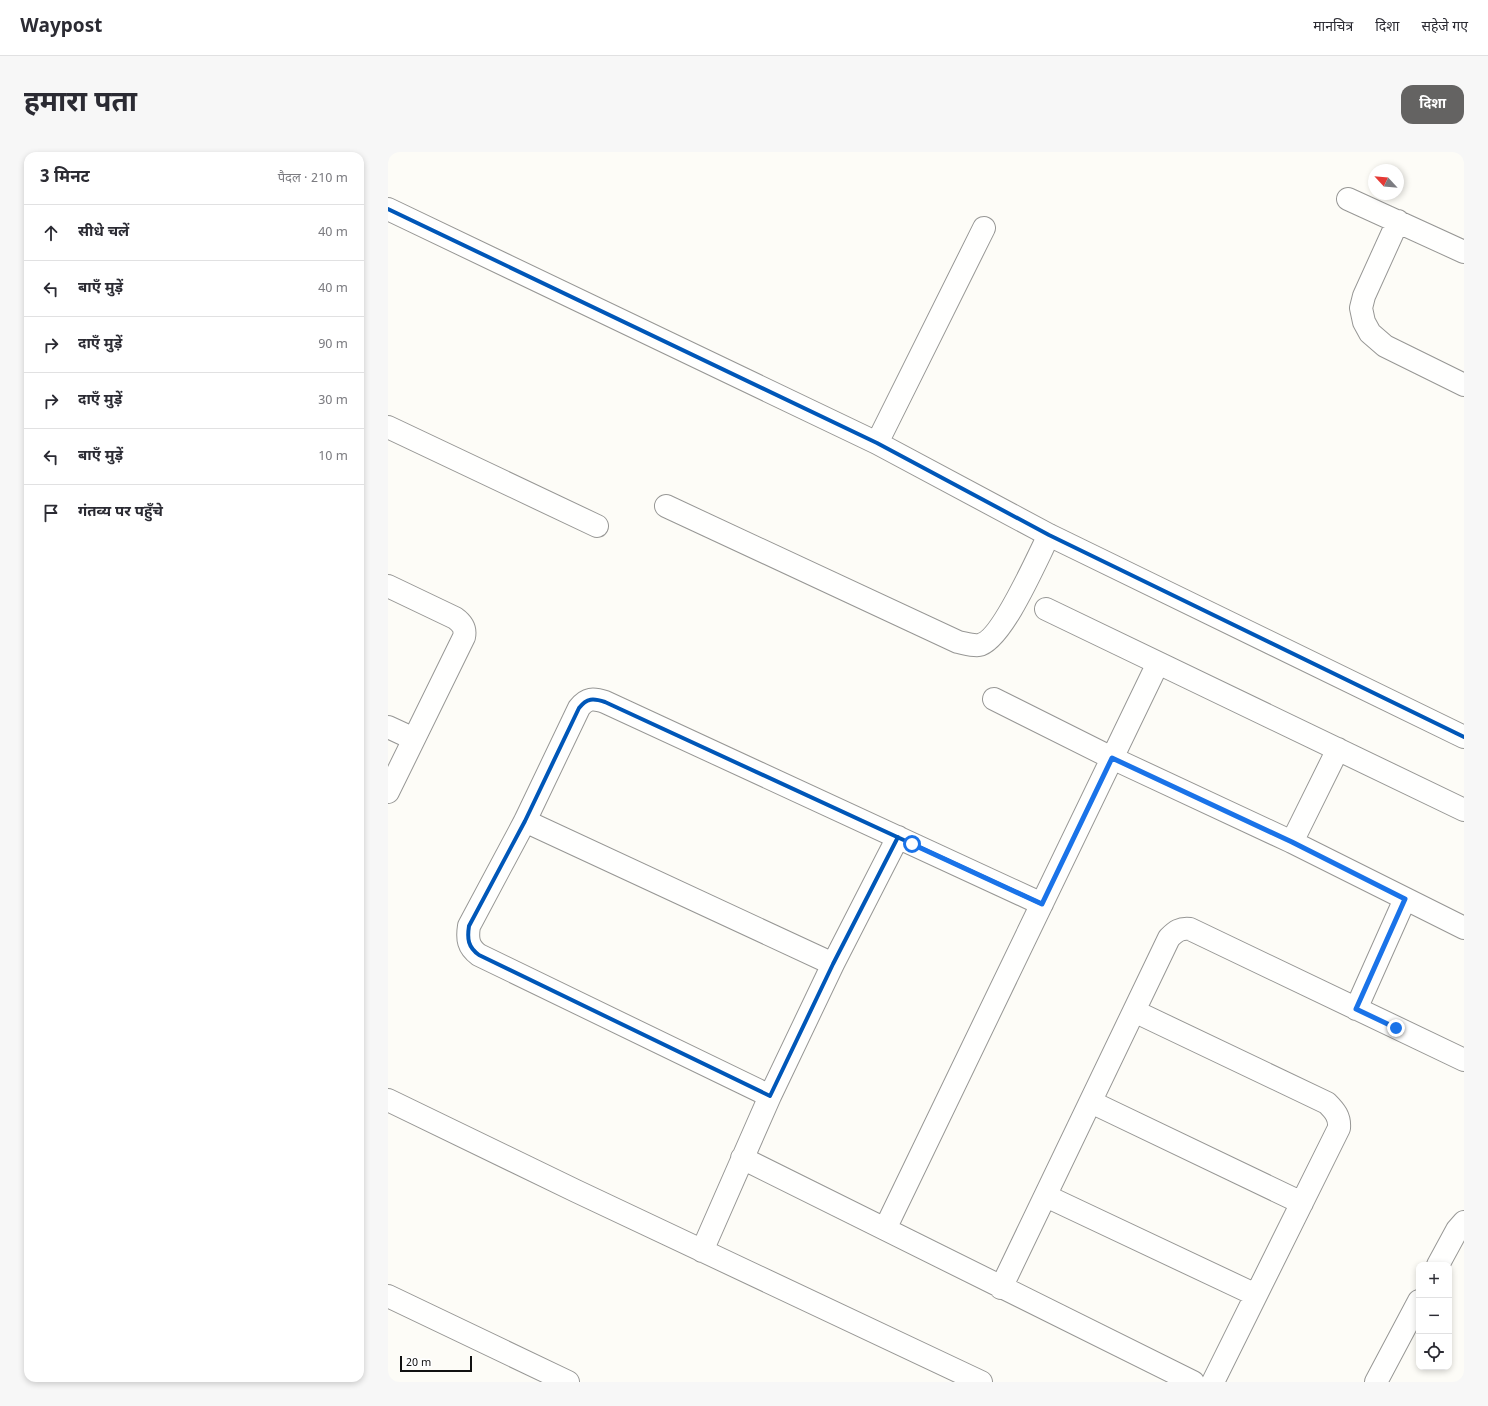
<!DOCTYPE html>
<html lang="hi">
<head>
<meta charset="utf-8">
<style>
  :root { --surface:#fff; --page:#f7f7f7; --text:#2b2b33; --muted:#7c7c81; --line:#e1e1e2; --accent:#646362 }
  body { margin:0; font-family:Georgia,"Noto Sans Devanagari",serif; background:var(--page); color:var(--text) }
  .controls { position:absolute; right:12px; bottom:12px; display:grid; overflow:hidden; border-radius:8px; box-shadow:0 2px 6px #0003 }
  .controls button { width:36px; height:36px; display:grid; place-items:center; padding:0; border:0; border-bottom:1px solid var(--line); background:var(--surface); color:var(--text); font:20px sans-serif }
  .compass { position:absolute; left:980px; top:12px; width:36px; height:36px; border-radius:50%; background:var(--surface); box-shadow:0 2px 6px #0003; rotate:296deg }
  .scale { position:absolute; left:12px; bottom:10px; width:72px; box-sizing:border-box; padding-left:4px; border:2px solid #111; border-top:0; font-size:11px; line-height:14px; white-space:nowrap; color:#111; -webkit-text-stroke:3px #fff; paint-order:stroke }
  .stop { position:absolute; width:12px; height:12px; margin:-9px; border:3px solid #1a73e8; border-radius:50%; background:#fff }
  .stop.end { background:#1a73e8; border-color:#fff; box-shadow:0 1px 4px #0008 }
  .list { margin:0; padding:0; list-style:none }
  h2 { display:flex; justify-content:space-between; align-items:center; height:52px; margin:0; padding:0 16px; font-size:17px }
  h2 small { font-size:13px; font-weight:400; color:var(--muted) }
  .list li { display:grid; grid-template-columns:26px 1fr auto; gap:12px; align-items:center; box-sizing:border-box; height:56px; padding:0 16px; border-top:1px solid var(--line) }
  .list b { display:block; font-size:15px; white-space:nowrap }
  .list em { font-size:13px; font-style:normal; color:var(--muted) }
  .icon { flex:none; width:22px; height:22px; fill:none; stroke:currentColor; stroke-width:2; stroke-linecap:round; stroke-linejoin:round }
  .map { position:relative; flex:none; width:1076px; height:1230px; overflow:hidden; border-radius:12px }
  header { display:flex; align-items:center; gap:24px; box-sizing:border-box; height:56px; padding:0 20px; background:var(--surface); border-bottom:1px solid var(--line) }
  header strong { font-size:19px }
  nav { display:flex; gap:22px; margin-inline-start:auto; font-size:14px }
  .intro { display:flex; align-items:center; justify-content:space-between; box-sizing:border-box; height:96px; padding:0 24px }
  h1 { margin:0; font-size:28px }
  .button { padding:10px 18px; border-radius:12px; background:var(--accent); color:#fff; font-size:14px; font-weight:700 }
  main { display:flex; gap:24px; padding:0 24px }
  aside { flex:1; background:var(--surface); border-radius:12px; box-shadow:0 2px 6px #0003 }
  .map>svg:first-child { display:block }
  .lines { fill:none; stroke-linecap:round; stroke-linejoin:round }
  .minor-casing { stroke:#979795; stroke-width:24 }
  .minor { stroke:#fffffe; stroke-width:22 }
  .cycleway-casing { stroke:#fff; stroke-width:6 }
  .cycleway { stroke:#0057b8; stroke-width:4 }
  .route { stroke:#1a73e8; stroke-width:5 }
</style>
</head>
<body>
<header>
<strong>Waypost</strong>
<nav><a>मानचित्र</a><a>दिशा</a><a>सहेजे गए</a></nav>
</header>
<div class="intro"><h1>हमारा पता</h1><a class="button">दिशा</a></div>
<main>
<aside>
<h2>3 मिनट<small>पैदल · 210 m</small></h2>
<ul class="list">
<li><svg class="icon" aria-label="ahead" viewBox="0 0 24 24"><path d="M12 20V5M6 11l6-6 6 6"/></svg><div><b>सीधे चलें</b></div><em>40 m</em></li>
<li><svg class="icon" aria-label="left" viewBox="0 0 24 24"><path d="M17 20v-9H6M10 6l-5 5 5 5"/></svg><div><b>बाएँ मुड़ें</b></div><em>40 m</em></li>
<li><svg class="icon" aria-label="right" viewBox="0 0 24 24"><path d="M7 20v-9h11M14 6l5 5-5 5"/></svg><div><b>दाएँ मुड़ें</b></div><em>90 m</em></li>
<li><svg class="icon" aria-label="right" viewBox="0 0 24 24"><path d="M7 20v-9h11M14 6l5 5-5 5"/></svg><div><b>दाएँ मुड़ें</b></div><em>30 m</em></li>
<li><svg class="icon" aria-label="left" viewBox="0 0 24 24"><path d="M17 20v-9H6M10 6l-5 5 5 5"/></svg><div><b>बाएँ मुड़ें</b></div><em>10 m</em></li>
<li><svg class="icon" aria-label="arrive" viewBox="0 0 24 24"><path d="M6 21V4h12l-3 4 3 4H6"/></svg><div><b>गंतव्य पर पहुँचे</b></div></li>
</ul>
</aside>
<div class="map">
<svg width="1076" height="1230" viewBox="0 0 1076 1230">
  <rect width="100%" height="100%" fill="#fdfcf7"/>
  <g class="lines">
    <defs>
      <path id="minor" d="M960 47 1076 100
        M0 57 489 291 661 383 1076 585
        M1010 69 976 144 973 156 976 170 982 181 997 194 1076 233
        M0 275 209 374
        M489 291 596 76
        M278 354 570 490C576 491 585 494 591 493 614 489 650 404 661 383
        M0 434 67 466C74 471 78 476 76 485L0 640
        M658 457 1076 658
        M606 547 724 606 904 690
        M0 575 26 587
        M950 597 904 690 1076 776
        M137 669 445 812
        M510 685 445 812 382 944 91 803C80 795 79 787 81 774L137 669 191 556C199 546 205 546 217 550L654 752
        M968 857 1017 747
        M746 859 939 951C947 959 952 965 951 976L825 1230
        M0 948 188 1039 593 1230
        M703 950 914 1051
        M354 1006 805 1230
        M658 1044 868 1143
        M497 1077 770 511
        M314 1099 382 944
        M1050 1113 1069 1078 1076 1070
        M613 1136 781 786C788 779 792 776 802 777L1076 908
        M0 1144 180 1230
        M988 1230 1031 1149"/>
    </defs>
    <!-- minor casing -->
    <use href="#minor" class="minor-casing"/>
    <!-- minor -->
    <use href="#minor" class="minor"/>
    <defs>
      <path id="cycleway" d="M0 57 489 291 661 383 1076 585
        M510 685 445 812 382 944 91 803C80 795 79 787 81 774L137 669 191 556C199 546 205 546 217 550L654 752"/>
    </defs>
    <!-- cycleway casing -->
    <use href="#cycleway" class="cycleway-casing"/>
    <!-- cycleway -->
    <use href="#cycleway" class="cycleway"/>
  </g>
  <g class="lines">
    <!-- route -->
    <path class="route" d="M524 692 654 752 724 606 904 690 1017 747 968 857 1008 876"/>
  </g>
</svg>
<div class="controls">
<button>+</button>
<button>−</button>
<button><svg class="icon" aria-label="locate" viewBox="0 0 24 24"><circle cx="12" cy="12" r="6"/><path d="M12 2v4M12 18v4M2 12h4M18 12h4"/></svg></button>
</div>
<svg class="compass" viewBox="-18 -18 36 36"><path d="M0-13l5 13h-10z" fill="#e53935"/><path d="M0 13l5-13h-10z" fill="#7c7c81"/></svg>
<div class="scale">20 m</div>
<div class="stop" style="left:524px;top:692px"></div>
<div class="stop end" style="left:1008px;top:876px"></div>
</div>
</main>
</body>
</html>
